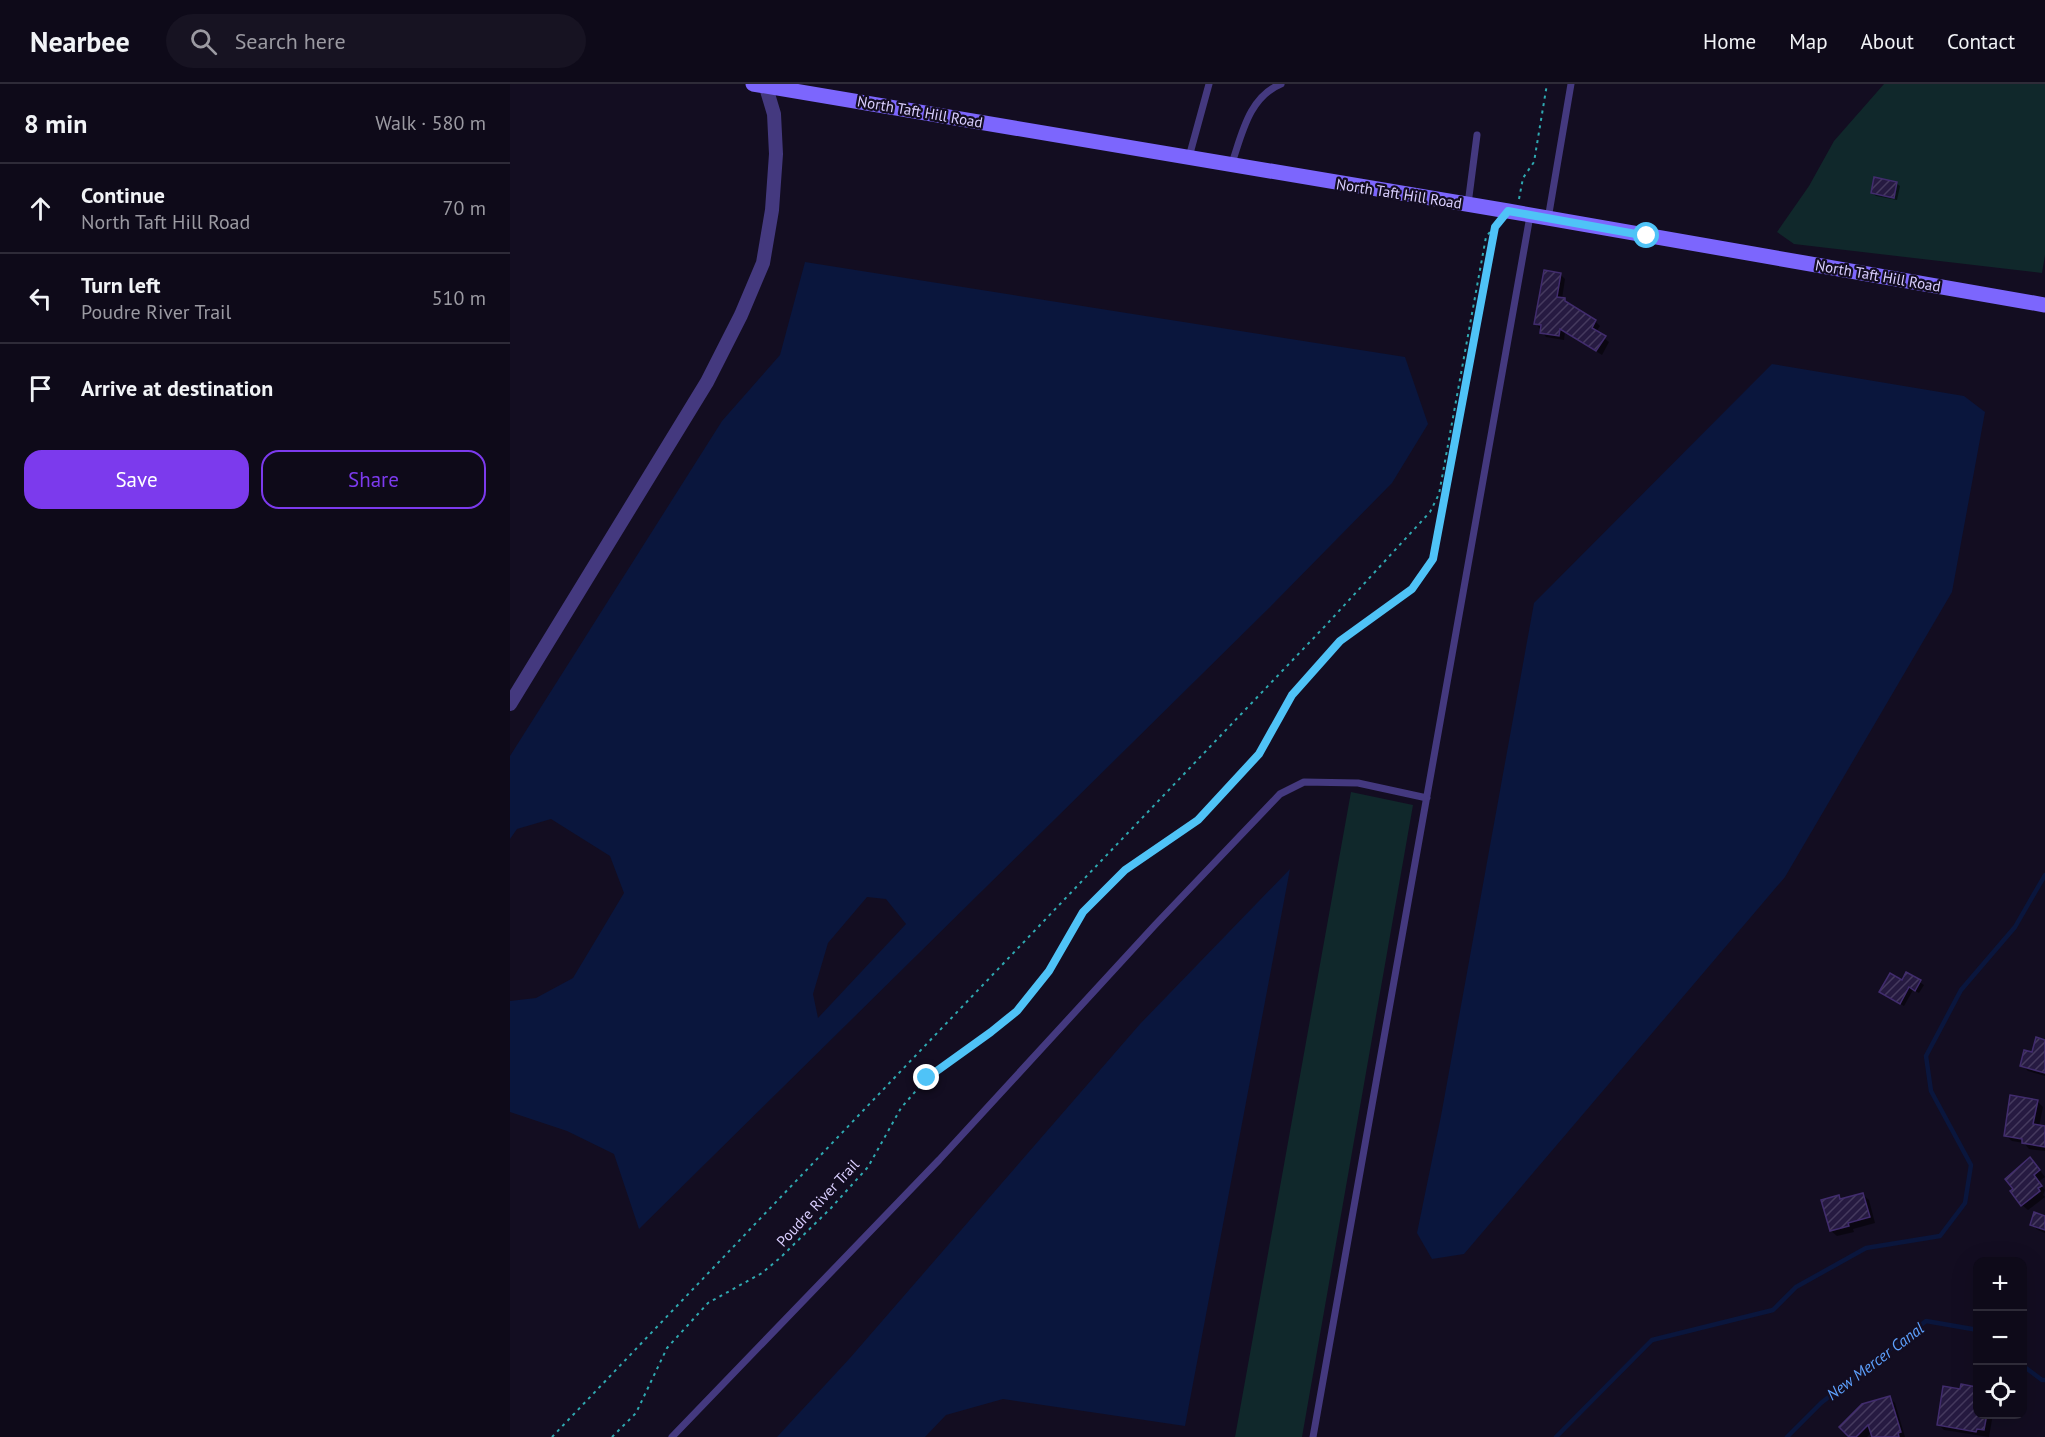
<!DOCTYPE html>
<html lang="en">
<head>
<meta charset="utf-8">
<style>
  :root { --surface:#0e0a19; --page:#171322; --text:#f1f3f6; --muted:#9b9aa2; --line:#2e2b38; --accent:#7c3aed }
  body { margin:0; font-family:"PT Sans",sans-serif; background:var(--page); color:var(--text) }
  .controls { position:absolute; right:18px; bottom:18px; display:grid; overflow:hidden; border-radius:12px; box-shadow:0 6px 24px #0002 }
  .controls button { width:54px; height:54px; display:grid; place-items:center; padding:0; border:0; border-bottom:2px solid var(--line); background:var(--surface); color:var(--text); font:30px sans-serif }
  .stop { position:absolute; width:18px; height:18px; margin:-14px; border:4px solid #4fc3f7; border-radius:50%; background:#fff }
  .stop.end { background:#4fc3f7; border-color:#fff; box-shadow:0 2px 6px #0008 }
  .list { margin:0; padding:0; list-style:none }
  h2 { display:flex; justify-content:space-between; align-items:center; height:78px; margin:0; padding:0 24px; font-size:26px }
  h2 small { font-size:20px; font-weight:400; color:var(--muted) }
  .list li { display:grid; grid-template-columns:39px 1fr auto; gap:18px; align-items:center; box-sizing:border-box; height:90px; padding:0 24px; border-top:2px solid var(--line) }
  .list b { display:block; font-size:22px; white-space:nowrap }
  .list p { margin:0; font-size:20px; white-space:nowrap; color:var(--muted) }
  .list em { font-size:20px; font-style:normal; color:var(--muted) }
  .actions { display:flex; gap:12px; padding:18px 24px }
  .actions a { flex:1; padding:14px 0; border:2px solid var(--accent); border-radius:18px; text-align:center; font-size:21px; color:var(--accent) }
  .actions .main { background:var(--accent); color:#fff }
  .icon { flex:none; width:33px; height:33px; fill:none; stroke:currentColor; stroke-width:2; stroke-linecap:round; stroke-linejoin:round }
  .map { position:relative; flex:none; width:1535px; height:1353px; overflow:hidden }
  header { display:flex; align-items:center; gap:36px; box-sizing:border-box; height:84px; padding:0 30px; background:var(--surface); border-bottom:2px solid var(--line) }
  header strong { font-size:28px }
  nav { display:flex; gap:33px; margin-inline-start:auto; font-size:21px }
  .search { width:420px; height:54px; background:var(--page); display:flex; align-items:center; gap:15px; box-sizing:border-box; padding:0 21px; border-radius:33px; color:var(--muted); font-size:22px }
  main { display:flex }
  aside { flex:1; background:var(--surface) }
  .map>svg:first-child { display:block }
  .grass { fill:#10282b }
  .water { fill:#0a163d; fill-rule:evenodd }
  .shadow { fill:#0007 }
  .lines { fill:none; stroke-linecap:round; stroke-linejoin:round }
  .stream { stroke:#0a163d; stroke-width:4.5 }
  .building { fill:url(#building-hatch); stroke:#412c6d; stroke-width:1.5 }
  .path { stroke:#2fa9b1; stroke-width:2; stroke-dasharray:3 4.5; stroke-linecap:butt }
  .lane { stroke:#44397f; stroke-width:7 }
  .street { stroke:#44397f; stroke-width:14 }
  .secondary { stroke:#7c66fd; stroke-width:15 }
  .route { stroke:#4fc3f7; stroke-width:8 }
  .labels { text-anchor:middle; stroke-width:4.5; stroke-linejoin:round; paint-order:stroke }
  .street-label { font-size:15px; fill:#d9cefe; stroke:#130d21 }
  .water-label { font-size:16px; font-style:italic; fill:#5da0fd; stroke:#130d21 }
</style>
</head>
<body>
<header>
<strong>Nearbee</strong>
<div class="search"><svg class="icon" aria-label="search" viewBox="0 0 24 24"><circle cx="10" cy="10" r="6"/><path d="M15 15l6 6"/></svg>Search here</div>
<nav><a>Home</a><a>Map</a><a>About</a><a>Contact</a></nav>
</header>
<main>
<aside>
<h2>8 min<small>Walk · 580 m</small></h2>
<ul class="list">
<li><svg class="icon" aria-label="ahead" viewBox="0 0 24 24"><path d="M12 20V5M6 11l6-6 6 6"/></svg><div><b>Continue</b><p>North Taft Hill Road</p></div><em>70 m</em></li>
<li><svg class="icon" aria-label="left" viewBox="0 0 24 24"><path d="M17 20v-9H6M10 6l-5 5 5 5"/></svg><div><b>Turn left</b><p>Poudre River Trail</p></div><em>510 m</em></li>
<li><svg class="icon" aria-label="arrive" viewBox="0 0 24 24"><path d="M6 21V4h12l-3 4 3 4H6"/></svg><div><b>Arrive at destination</b></div></li>
</ul>
<div class="actions"><a class="main">Save</a><a>Share</a></div>
</aside>
<div class="map">
<svg width="1535" height="1353" viewBox="0 0 1535 1353">
  <defs>
    <pattern id="building-hatch" width="6" height="6" patternUnits="userSpaceOnUse" patternTransform="scale(1.5)"><rect width="6" height="6" fill="#261a41"/><path d="M-1 1l2-2M0 6l6-6M5 7l2-2" fill="none" stroke="#453a5e"/></pattern>
  </defs>
  <rect width="100%" height="100%" fill="#130d21"/>
  <!-- grass -->
  <path class="grass" d="M1374 0H1535V171L1532 189 1284 160 1267 148 1299 102 1324 57Z
    M841 708 903 721 792 1353H725Z"/>
  <!-- water -->
  <path class="water" d="M295 178 895 273 918 340 882 399 759 524 129 1145 104 1070 57 1047 0 1028V917L26 914 63 894 114 809 100 772 41 735 7 745 0 755V672L212 337 270 271ZM357 813 376 815 396 840 308 934 303 910 318 859Z
    M1262 280 1454 312 1475 328 1442 508 1275 793 954 1170 922 1175 907 1149 931 1032 1024 519Z
    M780 785 675 1342 493 1315 436 1331 415 1353H267L340 1274 630 940Z"/>
  <!-- shadow -->
  <path class="shadow" d="M1386 99 1390 102 1387 116 1366 112 1362 109Z
    M1050 190 1055 195 1052 215 1085 237 1090 242 1086 248 1099 258 1092 271 1055 248 1054 256 1036 253 1026 240Z
    M1397 890 1414 901 1409 909 1403 906 1394 922 1374 911 1392 898Z
    M1535 957V992L1518 987 1512 981Z
    M1527 1017 1533 1023 1529 1043 1535 1044V1067L1519 1065 1514 1059 1502 1057 1496 1052Z
    M1526 1081 1535 1093 1528 1098 1535 1106 1533 1111 1535 1113 1518 1126 1512 1121Z
    M1353 1111 1359 1116 1365 1139 1343 1145 1344 1148 1327 1152 1321 1147 1329 1113 1332 1116Z
    M1535 1133V1149L1528 1146 1522 1141Z
    M1452 1302 1468 1304V1330H1483L1479 1353 1434 1346 1428 1340 1451 1307Z
    M1380 1314 1385 1319 1395 1353H1364L1362 1348 1357 1353H1341Z"/>
  <g class="lines">
    <!-- stream -->
    <path class="stream" d="M1512 1281 1532 1296H1535
      M1046 1353 1142 1256 1263 1226 1286 1203 1356 1164 1430 1152 1455 1119 1461 1081 1421 1007 1416 972 1451 906 1505 843 1535 791
      M1277 1353 1311 1319 1416 1237 1468 1246"/>
  </g>
  <!-- building -->
  <path class="building" d="M1364 93 1387 98 1384 114 1361 109Z
    M1034 186 1051 189 1047 213 1055 214V217L1086 236 1082 244 1096 252 1086 267 1050 245 1049 252 1030 249 1031 241 1024 240Z
    M1396 888 1411 896 1405 907 1399 903 1390 920 1369 908 1380 889 1392 896Z
    M1526 953 1535 956V989L1510 982 1514 966 1522 968Z
    M1500 1011 1528 1016 1523 1040 1535 1042V1063L1512 1059V1055L1494 1052Z
    M1520 1073 1530 1086 1524 1091 1532 1102 1528 1104 1530 1107 1511 1122 1500 1107 1503 1105 1495 1095Z
    M1353 1109 1360 1133 1338 1139 1339 1142 1320 1147 1311 1116 1329 1111 1330 1115Z
    M1524 1128 1535 1132V1146L1520 1141Z
    M1451 1300 1467 1303V1330H1477L1474 1346 1467 1345 1466 1348 1427 1341 1433 1302 1450 1305Z
    M1380 1312 1391 1348 1388 1349 1389 1353H1362L1358 1341 1346 1353H1339L1329 1343 1352 1320Z"/>
  <g class="lines">
    <!-- path -->
    <path class="path" d="M1009 115 1013 94 1024 78 1037 0
      M42 1353 817 540 920 428 929 410 976 153 984 143
      M102 1353 126 1329 157 1264 198 1219 252 1189 271 1173 321 1124 358 1083 391 1024 417 994 481 948 507 927 539 887 573 828 615 786 688 736 749 670 782 611 830 557 902 505 923 475 985 143 988 140"/>
    <!-- lane -->
    <path class="lane" d="M679 73 699 0
      M722 79C732 50 739 13 771 0
      M958 120 967 51
      M1038 135 1061 0
      M162 1353 429 1076 645 841 770 710 794 698 848 699 917 714
      M803 1353 1020 132"/>
    <!-- street -->
    <path class="street" d="M0 620 197 298 231 231 253 179 262 126 266 70 264 30 255 0"/>
    <!-- secondary -->
    <path class="secondary" d="M243 0 998 127 1535 221"/>
  </g>
  <g class="lines">
    <!-- route -->
    <path class="route" d="M417 994 481 948 507 927 539 887 573 828 615 786 688 736 749 670 782 611 830 557 902 505 923 475 985 143 998 127 1137 152"/>
  </g>
  <g class="labels">
    <!-- street labels -->
    <g class="street-label">
      <text transform="translate(410 28) rotate(10)" y="5">North Taft Hill Road</text>
      <text transform="translate(889 110) rotate(9)" y="5">North Taft Hill Road</text>
      <text transform="translate(1368 192) rotate(10)" y="5">North Taft Hill Road</text>
      <text transform="translate(308 1119) rotate(-47)" y="5">Poudre River Trail</text>
    </g>
    <!-- water labels -->
    <g class="water-label">
      <text transform="translate(1365 1277) rotate(-37)" y="6">New Mercer Canal</text>
    </g>
  </g>
</svg>
<div class="controls">
<button>+</button>
<button>−</button>
<button><svg class="icon" aria-label="locate" viewBox="0 0 24 24"><circle cx="12" cy="12" r="6"/><path d="M12 2v4M12 18v4M2 12h4M18 12h4"/></svg></button>
</div>
<div class="stop" style="left:1137px;top:152px"></div>
<div class="stop end" style="left:417px;top:994px"></div>
</div>
</main>
</body>
</html>
